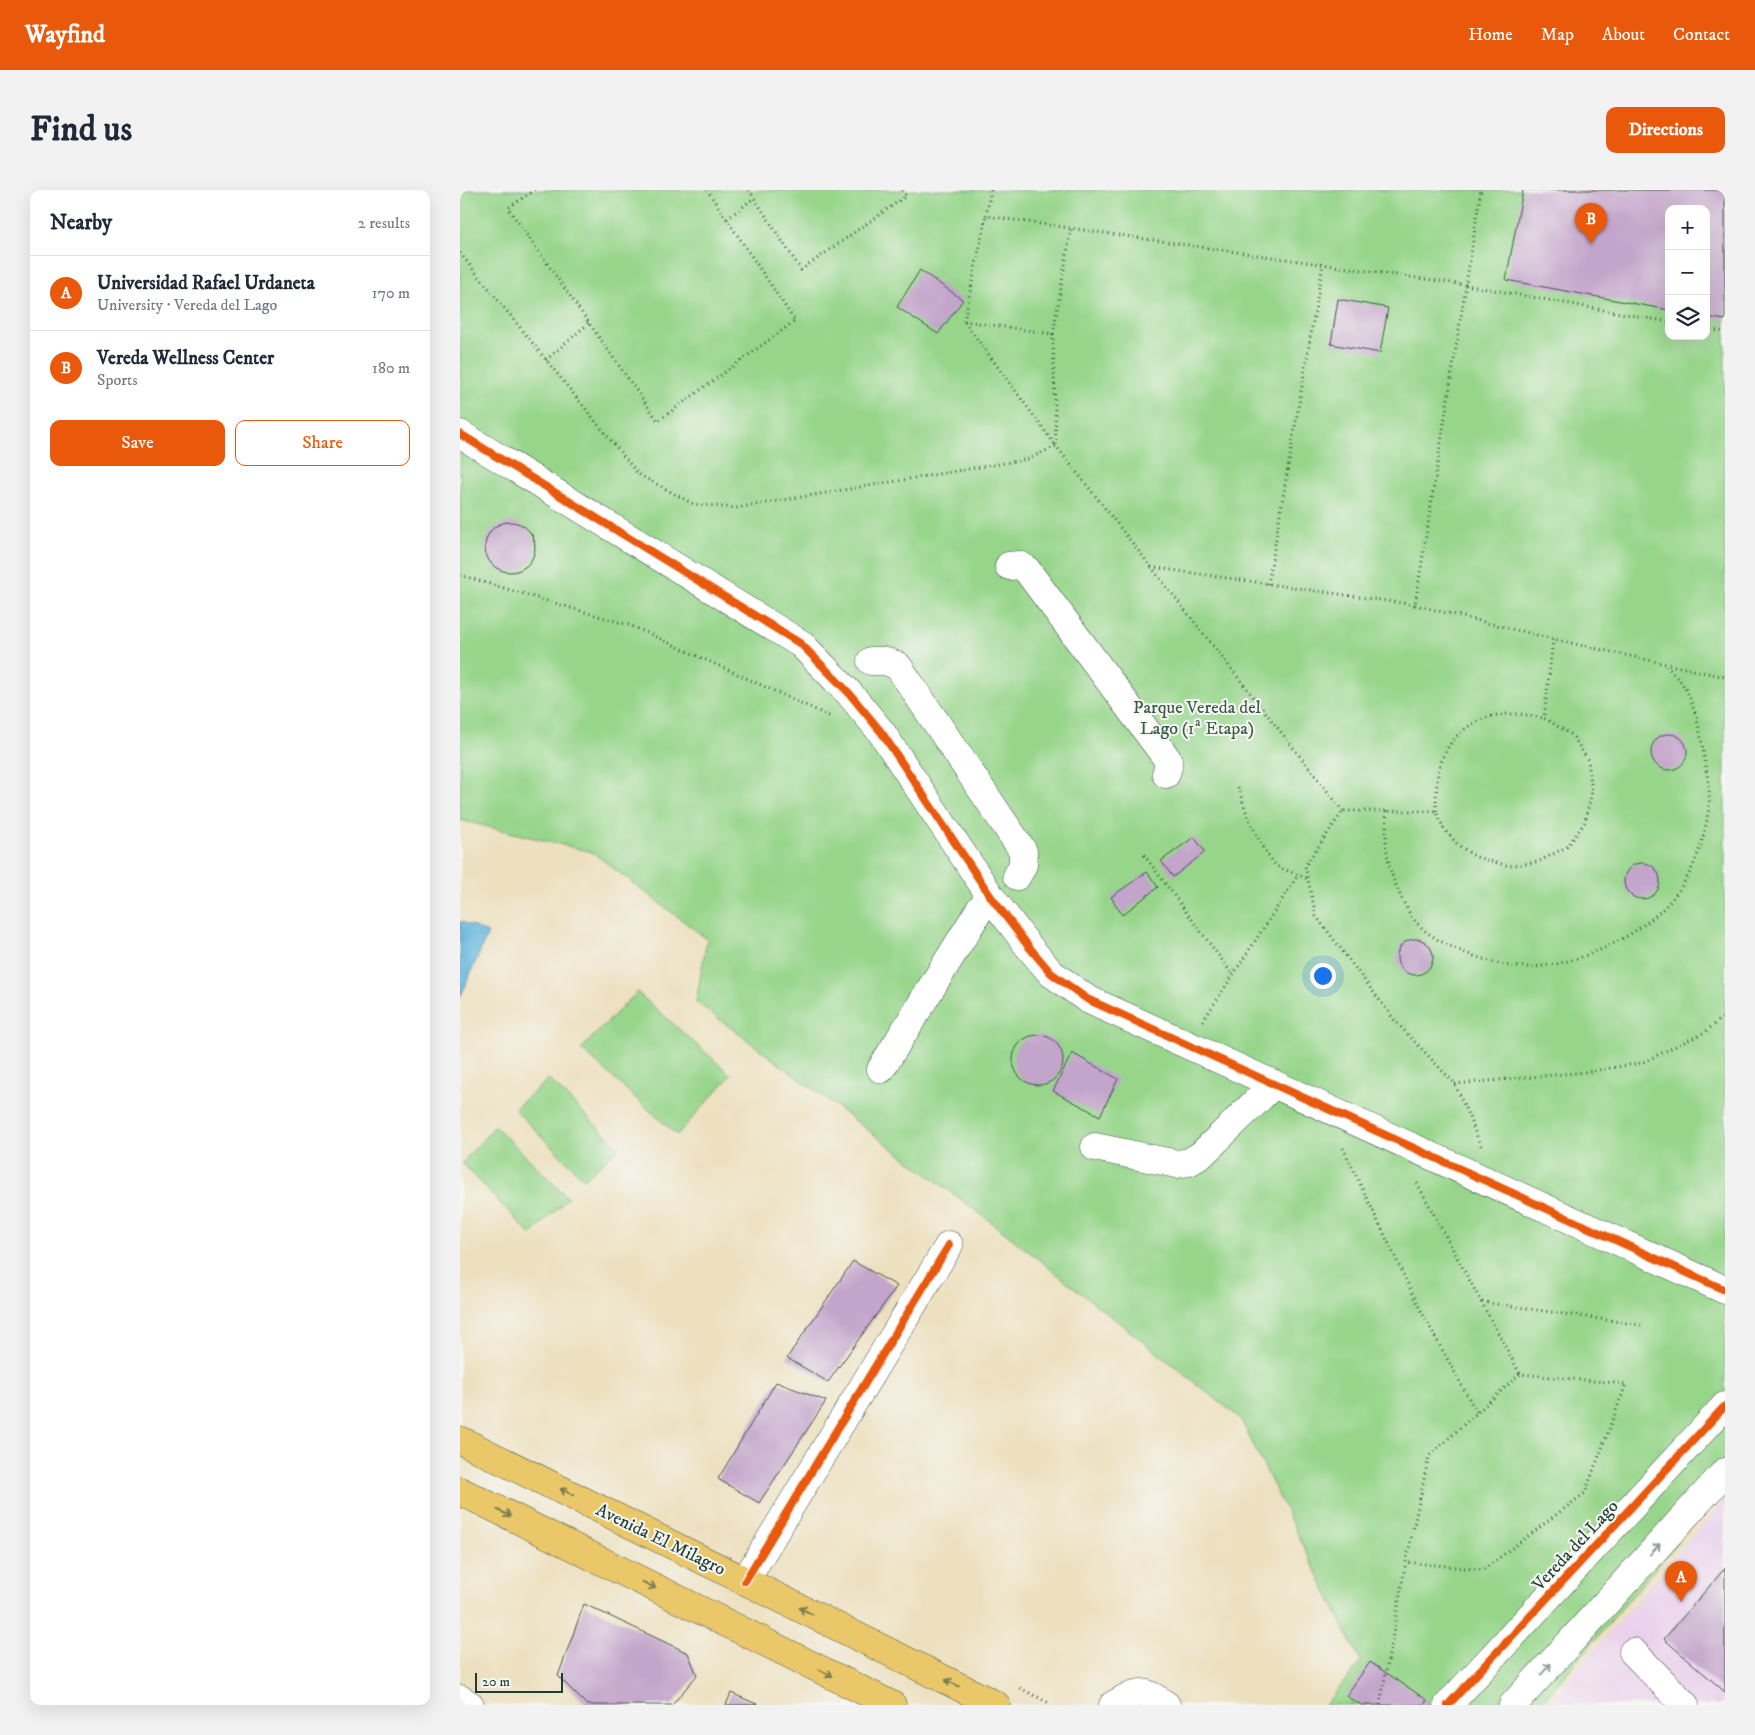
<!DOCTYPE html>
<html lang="en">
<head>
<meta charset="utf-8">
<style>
  :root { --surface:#fff; --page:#f2f2f3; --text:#1f2937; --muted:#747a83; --line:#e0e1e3; --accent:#ea580c }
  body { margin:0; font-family:"IM FELL DW Pica",serif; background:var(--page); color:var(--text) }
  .controls { position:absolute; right:15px; top:15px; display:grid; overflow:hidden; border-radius:10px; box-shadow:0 5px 20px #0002 }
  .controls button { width:45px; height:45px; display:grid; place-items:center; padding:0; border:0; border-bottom:1px solid var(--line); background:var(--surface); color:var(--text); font:25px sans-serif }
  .scale { position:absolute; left:15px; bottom:12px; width:88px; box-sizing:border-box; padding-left:5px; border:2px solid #1f3d34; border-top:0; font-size:14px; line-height:18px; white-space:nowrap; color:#1f3d34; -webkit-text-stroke:4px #f6f6f2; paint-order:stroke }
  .you { position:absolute; left:862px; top:785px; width:18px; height:18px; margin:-12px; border:4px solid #fff; border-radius:50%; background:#1a73e8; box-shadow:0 0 0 8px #1a73e833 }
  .badge { display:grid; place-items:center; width:32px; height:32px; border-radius:50%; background:var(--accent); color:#fff; font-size:16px; font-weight:700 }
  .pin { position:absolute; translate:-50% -41px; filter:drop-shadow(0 1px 2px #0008) }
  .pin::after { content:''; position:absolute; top:26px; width:18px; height:15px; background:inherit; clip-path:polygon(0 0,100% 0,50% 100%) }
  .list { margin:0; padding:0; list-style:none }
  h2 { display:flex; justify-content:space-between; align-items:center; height:65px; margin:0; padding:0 20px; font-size:21px }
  h2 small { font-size:16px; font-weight:400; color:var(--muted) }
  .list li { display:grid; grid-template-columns:32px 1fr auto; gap:15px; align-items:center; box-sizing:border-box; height:75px; padding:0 20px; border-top:1px solid var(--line) }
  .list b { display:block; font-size:19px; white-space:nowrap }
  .list p { margin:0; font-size:16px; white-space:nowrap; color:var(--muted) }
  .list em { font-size:16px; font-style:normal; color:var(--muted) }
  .actions { display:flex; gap:10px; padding:15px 20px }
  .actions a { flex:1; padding:11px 0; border:1px solid var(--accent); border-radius:10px; text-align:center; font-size:18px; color:var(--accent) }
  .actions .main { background:var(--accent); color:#fff }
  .icon { flex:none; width:28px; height:28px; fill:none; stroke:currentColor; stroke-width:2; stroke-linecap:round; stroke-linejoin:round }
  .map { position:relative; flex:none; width:1265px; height:1515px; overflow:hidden; border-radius:10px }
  header { display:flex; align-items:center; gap:30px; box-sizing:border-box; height:70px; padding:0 25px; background:var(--accent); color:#fff }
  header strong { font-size:24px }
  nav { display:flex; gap:28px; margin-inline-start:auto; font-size:18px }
  .intro { display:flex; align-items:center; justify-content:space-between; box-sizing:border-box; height:120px; padding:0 30px }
  h1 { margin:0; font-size:35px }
  .button { padding:12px 22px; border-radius:10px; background:var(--accent); color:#fff; font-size:18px; font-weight:700 }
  main { display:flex; gap:30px; padding:0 30px }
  aside { flex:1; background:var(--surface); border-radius:10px; box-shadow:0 5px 20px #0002 }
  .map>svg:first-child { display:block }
  .built { fill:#ead1ec }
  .green { fill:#96d58a; stroke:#5a895f; fill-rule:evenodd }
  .water { fill:#5fb4dc; stroke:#3f7888 }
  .building { fill:#c3a4ca }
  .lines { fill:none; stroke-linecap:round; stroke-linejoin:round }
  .minor-casing { stroke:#3e5549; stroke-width:29 }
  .major-casing { stroke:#3e5549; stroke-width:29 }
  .path { stroke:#3e5549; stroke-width:3; stroke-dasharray:1 4; stroke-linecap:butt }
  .minor { stroke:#fff; stroke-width:28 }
  .major { stroke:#eac769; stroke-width:28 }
  .cycleway-casing { stroke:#f6f6f2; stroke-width:11 }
  .cycleway { stroke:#e8590c; stroke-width:8 }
  .oneway { stroke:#7a7b4c }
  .oneway2 { stroke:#8f9e9a }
  .labels { text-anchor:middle; stroke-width:4; stroke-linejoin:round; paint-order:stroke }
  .park-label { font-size:18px; fill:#375b45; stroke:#f6f6f2 }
  .street-label { font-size:18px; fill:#1f3d34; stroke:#f6f6f2 }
</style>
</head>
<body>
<header>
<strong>Wayfind</strong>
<nav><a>Home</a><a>Map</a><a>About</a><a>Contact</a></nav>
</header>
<div class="intro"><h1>Find us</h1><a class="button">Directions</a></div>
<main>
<aside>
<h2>Nearby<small>2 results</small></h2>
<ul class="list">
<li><span class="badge">A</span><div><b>Universidad Rafael Urdaneta</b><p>University · Vereda del Lago</p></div><em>170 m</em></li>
<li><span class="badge">B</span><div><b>Vereda Wellness Center</b><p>Sports</p></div><em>180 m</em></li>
</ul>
<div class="actions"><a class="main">Save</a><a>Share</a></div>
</aside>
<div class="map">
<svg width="1265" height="1515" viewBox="0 0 1265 1515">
  <rect width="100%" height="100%" fill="#f6f6f2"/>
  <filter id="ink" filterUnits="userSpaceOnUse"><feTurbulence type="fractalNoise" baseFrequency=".02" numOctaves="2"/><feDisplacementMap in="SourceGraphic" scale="10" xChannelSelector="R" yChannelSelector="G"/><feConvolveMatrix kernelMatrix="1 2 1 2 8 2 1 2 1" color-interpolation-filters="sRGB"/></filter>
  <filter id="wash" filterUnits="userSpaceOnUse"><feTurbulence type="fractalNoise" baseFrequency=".0096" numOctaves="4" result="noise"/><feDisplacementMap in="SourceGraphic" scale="20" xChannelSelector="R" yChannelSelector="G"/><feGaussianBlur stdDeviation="1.12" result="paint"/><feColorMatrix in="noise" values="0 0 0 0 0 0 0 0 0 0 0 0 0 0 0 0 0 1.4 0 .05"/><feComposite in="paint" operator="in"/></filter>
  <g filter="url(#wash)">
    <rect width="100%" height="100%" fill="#ede0bf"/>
    <!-- built -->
    <path class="built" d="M1265 1309V1515H1087Z"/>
    <!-- green -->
    <path class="green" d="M0 0H1265V1296L1080 1515H865L901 1472 780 1228 530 1031 236 812 247 749 132 662 0 630ZM1209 19H1246V146H1209Z
      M177 802 271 885 217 945 121 859Z
      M89 889 159 958 124 989 54 919Z
      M35 936 108 1008 71 1045 2 973Z"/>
    <!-- water -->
    <path class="water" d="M0 731 28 743 0 808Z"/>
    <g id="blocks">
      <!-- building -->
      <path class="building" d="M1063 0H1265V130L1246 127V19H1209V120L1046 90Z
        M460 80 503 110 478 144 437 117Z
        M878 109 928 118 920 163 871 154Z
        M25 357a25 25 0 1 1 50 0a25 25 0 1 1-50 0Z
        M1191 562a18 18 0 1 1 36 0a18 18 0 1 1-36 0Z
        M734 647 745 662 713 687 701 671Z
        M1164 691a18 18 0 1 1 36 0a18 18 0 1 1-36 0Z
        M687 682 698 697 662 725 651 707Z
        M937 767a18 18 0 1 1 36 0a18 18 0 1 1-36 0Z
        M553 870a25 25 0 1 1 50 0a25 25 0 1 1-50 0Z
        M612 863 658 889 640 926 593 901Z
        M393 1071 437 1096 368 1192 327 1168Z
        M316 1192 366 1211 299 1313 258 1289Z
        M1265 1378V1502L1204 1449Z
        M124 1414 228 1463 237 1485 212 1515H127L98 1486Z
        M910 1472 967 1510 964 1515H901L886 1506Z
        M271 1503 299 1515H266Z"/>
    </g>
  </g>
  <g filter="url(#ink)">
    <use href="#blocks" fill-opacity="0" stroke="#3e5549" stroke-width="1"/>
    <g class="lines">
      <defs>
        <path id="minor" d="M0 244 341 454 389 503 422 543 531 707 569 757 591 783 627 809 1265 1100
          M549 376 559 375 566 379 708 570V577L706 584
          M411 471H425L438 476 563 661V675L557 686
          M421 879 520 719 531 707
          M635 957 717 974 729 972 741 965 814 894
          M285 1391 489 1055
          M1173 1462 1225 1515
          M0 1509 10 1515
          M653 1515C679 1501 680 1497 706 1515
          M988 1515 1265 1216
          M1053 1515 1265 1282"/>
        <path id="major" d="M0 1250 536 1515
          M0 1301 432 1515"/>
      </defs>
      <!-- minor casing -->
      <use href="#minor" class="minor-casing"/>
      <!-- major casing -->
      <use href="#major" class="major-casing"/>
      <!-- path -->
      <path class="path" d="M75 0 48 18 198 231 335 131 247 0
        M289 0 341 80 446 6 442 0
        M531 0 526 26 1006 95 1021 0
        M267 29 294 8
        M0 63 178 284 233 314 276 318 568 269 596 256 883 621
        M504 131 593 144 596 256Z
        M504 131 526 26
        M1246 139 1265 142
        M593 144 611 39
        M86 170 129 133
        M691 377 955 415 1006 95 1209 132
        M0 385 172 436 369 526
        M808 394 863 74
        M955 415 1093 449
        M778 597 788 627 802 656 816 676 848 689
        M927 621C926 639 925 657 929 674 932 689 946 721 956 732 971 749 993 758 1014 766 1026 770 1038 774 1050 776 1107 784 1190 745 1221 697 1237 674 1246 643 1249 616 1250 603 1248 587 1245 574 1242 551 1236 514 1223 495 1218 488 1211 481 1206 475
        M976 621C976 607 976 593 979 579 987 546 1016 524 1050 524 1061 523 1073 527 1084 528
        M684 665 773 785
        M743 831 838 685
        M995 894 1126 882 1181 873 1245 842 1265 826
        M1021 956 995 894 936 832 856 726 845 676 883 621H976L984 639 998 655 1016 667 1049 676 1078 672 1108 656 1125 632 1132 602 1128 570 1112 545 1084 528 1093 449 1265 487
        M883 958 960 1119 1017 1223
        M957 993 1060 1184
        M1022 1112 1181 1135
        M560 1498 589 1513
        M920 1515 946 1372 969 1266 1060 1184 1166 1194 1125 1303 1023 1380 946 1372"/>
      <!-- minor -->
      <use href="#minor" class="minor"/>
      <!-- major -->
      <use href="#major" class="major"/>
      <defs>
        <path id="cycleway" d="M0 244 341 454 389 503 422 543 531 707 569 757 591 783 627 809 1265 1100
          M285 1391 489 1055
          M988 1515 1265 1216"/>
      </defs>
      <!-- cycleway casing -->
      <use href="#cycleway" class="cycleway-casing"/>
      <!-- cycleway -->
      <use href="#cycleway" class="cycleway"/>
    </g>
    <!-- one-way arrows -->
    <defs><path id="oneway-shaft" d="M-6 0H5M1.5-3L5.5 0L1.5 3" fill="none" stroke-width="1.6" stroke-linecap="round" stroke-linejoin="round" transform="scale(1.25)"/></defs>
    <g class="oneway">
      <use href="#oneway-shaft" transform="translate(107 1302) rotate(-154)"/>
      <use href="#oneway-shaft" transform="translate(44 1323) rotate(26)"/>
      <use href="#oneway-shaft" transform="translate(189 1395) rotate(26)"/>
      <use href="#oneway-shaft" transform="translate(346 1421) rotate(-154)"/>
      <use href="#oneway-shaft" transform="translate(366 1483) rotate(26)"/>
      <use href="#oneway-shaft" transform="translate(492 1493) rotate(-154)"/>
    </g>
    <g class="oneway2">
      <use href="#oneway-shaft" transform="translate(1195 1359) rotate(-48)"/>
      <use href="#oneway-shaft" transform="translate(1086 1479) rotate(-48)"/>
    </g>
  </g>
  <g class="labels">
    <!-- park labels -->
    <g class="park-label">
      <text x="737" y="523">Parque Vereda del<tspan x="737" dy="21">Lago (1ª Etapa)</tspan></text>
    </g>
    <!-- street labels -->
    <g class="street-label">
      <text transform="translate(201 1349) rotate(26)" y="6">Avenida El Milagro</text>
      <text transform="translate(1115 1355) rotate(-47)" y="6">Vereda del Lago</text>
    </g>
  </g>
</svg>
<div class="controls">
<button>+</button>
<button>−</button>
<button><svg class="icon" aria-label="layers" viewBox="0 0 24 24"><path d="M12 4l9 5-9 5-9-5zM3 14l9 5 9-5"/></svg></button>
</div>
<div class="scale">20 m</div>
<div class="you"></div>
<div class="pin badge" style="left:1221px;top:1412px">A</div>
<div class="pin badge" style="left:1131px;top:54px">B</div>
</div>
</main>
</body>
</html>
